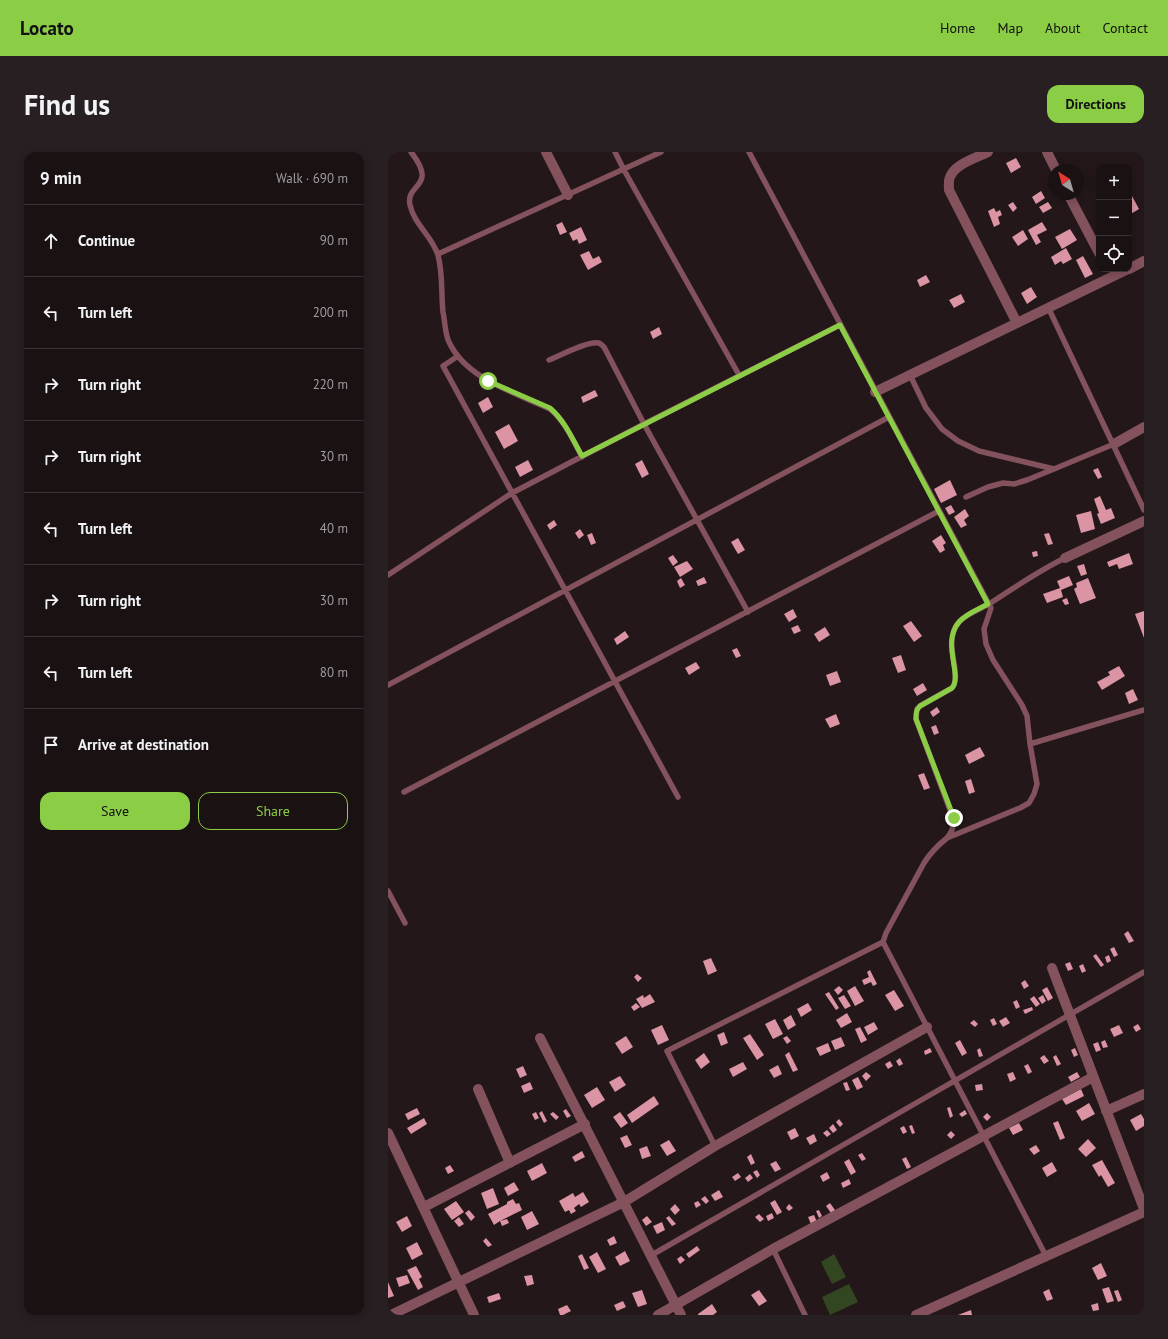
<!DOCTYPE html>
<html lang="en">
<head>
<meta charset="utf-8">
<style>
  :root { --surface:#1a1113; --page:#271f21; --text:#f1f3f6; --muted:#9f9da0; --line:#383133; --accent:#8bce46 }
  body { margin:0; font-family:"PT Sans",sans-serif; background:var(--page); color:var(--text) }
  .controls { position:absolute; right:12px; top:12px; display:grid; overflow:hidden; border-radius:8px; box-shadow:0 2px 10px #0003 }
  .controls button { width:36px; height:36px; display:grid; place-items:center; padding:0; border:0; border-bottom:1px solid var(--line); background:var(--surface); color:var(--text); font:20px sans-serif }
  .compass { position:absolute; left:660px; top:12px; width:36px; height:36px; border-radius:50%; background:var(--surface); box-shadow:0 2px 10px #0003; rotate:323deg }
  .stop { position:absolute; width:12px; height:12px; margin:-9px; border:3px solid #8bce46; border-radius:50%; background:#fff }
  .stop.end { background:#8bce46; border-color:#fff; box-shadow:0 1px 4px #0008 }
  .list { margin:0; padding:0; list-style:none }
  h2 { display:flex; justify-content:space-between; align-items:center; height:52px; margin:0; padding:0 16px; font-size:17px }
  h2 small { font-size:13px; font-weight:400; color:var(--muted) }
  .list li { display:grid; grid-template-columns:26px 1fr auto; gap:12px; align-items:center; box-sizing:border-box; height:72px; padding:0 16px; border-top:1px solid var(--line) }
  .list b { display:block; font-size:15px; white-space:nowrap }
  .list em { font-size:13px; font-style:normal; color:var(--muted) }
  .actions { display:flex; gap:8px; padding:12px 16px }
  .actions a { flex:1; padding:9px 0; border:1px solid var(--accent); border-radius:12px; text-align:center; font-size:14px; color:var(--accent) }
  .actions .main { background:var(--accent); color:#111 }
  .icon { flex:none; width:22px; height:22px; fill:none; stroke:currentColor; stroke-width:2; stroke-linecap:round; stroke-linejoin:round }
  .map { position:relative; flex:none; width:756px; height:1163px; overflow:hidden; border-radius:12px }
  header { display:flex; align-items:center; gap:24px; box-sizing:border-box; height:56px; padding:0 20px; background:var(--accent); color:#111 }
  header strong { font-size:19px }
  nav { display:flex; gap:22px; margin-inline-start:auto; font-size:14px }
  .intro { display:flex; align-items:center; justify-content:space-between; box-sizing:border-box; height:96px; padding:0 24px }
  h1 { margin:0; font-size:28px }
  .button { padding:10px 18px; border-radius:12px; background:var(--accent); color:#111; font-size:14px; font-weight:700 }
  main { display:flex; gap:24px; padding:0 24px }
  aside { flex:1; background:var(--surface); border-radius:12px; box-shadow:0 2px 10px #0003 }
  .map>svg:first-child { display:block }
  .green { fill:#334622 }
  .building { fill:#da94a3 }
  .lines { fill:none; stroke-linecap:round; stroke-linejoin:round }
  .service { stroke:#83525d; stroke-width:5.5 }
  .minor { stroke:#83525d; stroke-width:10 }
  .route { stroke:#8bce46; stroke-width:5 }
</style>
</head>
<body>
<header>
<strong>Locato</strong>
<nav><a>Home</a><a>Map</a><a>About</a><a>Contact</a></nav>
</header>
<div class="intro"><h1>Find us</h1><a class="button">Directions</a></div>
<main>
<aside>
<h2>9 min<small>Walk · 690 m</small></h2>
<ul class="list">
<li><svg class="icon" aria-label="ahead" viewBox="0 0 24 24"><path d="M12 20V5M6 11l6-6 6 6"/></svg><div><b>Continue</b></div><em>90 m</em></li>
<li><svg class="icon" aria-label="left" viewBox="0 0 24 24"><path d="M17 20v-9H6M10 6l-5 5 5 5"/></svg><div><b>Turn left</b></div><em>200 m</em></li>
<li><svg class="icon" aria-label="right" viewBox="0 0 24 24"><path d="M7 20v-9h11M14 6l5 5-5 5"/></svg><div><b>Turn right</b></div><em>220 m</em></li>
<li><svg class="icon" aria-label="right" viewBox="0 0 24 24"><path d="M7 20v-9h11M14 6l5 5-5 5"/></svg><div><b>Turn right</b></div><em>30 m</em></li>
<li><svg class="icon" aria-label="left" viewBox="0 0 24 24"><path d="M17 20v-9H6M10 6l-5 5 5 5"/></svg><div><b>Turn left</b></div><em>40 m</em></li>
<li><svg class="icon" aria-label="right" viewBox="0 0 24 24"><path d="M7 20v-9h11M14 6l5 5-5 5"/></svg><div><b>Turn right</b></div><em>30 m</em></li>
<li><svg class="icon" aria-label="left" viewBox="0 0 24 24"><path d="M17 20v-9H6M10 6l-5 5 5 5"/></svg><div><b>Turn left</b></div><em>80 m</em></li>
<li><svg class="icon" aria-label="arrive" viewBox="0 0 24 24"><path d="M6 21V4h12l-3 4 3 4H6"/></svg><div><b>Arrive at destination</b></div></li>
</ul>
<div class="actions"><a class="main">Save</a><a>Share</a></div>
</aside>
<div class="map">
<svg width="756" height="1163" viewBox="0 0 756 1163">
  <rect width="100%" height="100%" fill="#231719"/>
  <!-- green -->
  <path class="green" d="M446 1102 458 1125 444 1132 433 1110Z
    M461 1132 470 1150 442 1163 434 1145Z"/>
  <!-- building -->
  <path class="building" d="M628 6 633 15 623 21 618 11Z
    M653 39 657 46 648 52 644 45Z
    M744 44 751 57 741 63V46Z
    M625 50 629 56 625 60 620 53Z
    M660 50 664 56 655 61 651 55Z
    M606 56 608 60 612 58 614 63 610 65 612 72 606 75 600 59Z
    M174 70 179 80 172 83 168 73Z
    M654 70 659 78 649 83 653 90 648 93 640 78Z
    M193 75 199 88 191 92 189 87 185 89 181 81Z
    M682 77 689 88 674 97 667 85Z
    M635 78 640 87 630 94 624 85Z
    M678 96 684 107 675 112 673 109 667 113 663 105Z
    M201 99 205 107 211 104 214 110 200 118 192 103Z
    M695 104 705 122 697 126 688 108Z
    M538 123 542 130 532 135 529 128Z
    M643 135 649 145 639 152 633 141Z
    M573 142 577 150 566 156 561 148Z
    M271 175 274 182 265 187 262 180Z
    M207 238 210 244 195 251 193 245Z
    M100 245 105 255 95 261 90 251Z
    M121 272 130 289 116 297 107 280Z
    M140 308 145 318 132 325 127 315Z
    M254 308 261 322 254 326 247 312Z
    M710 316 714 325 710 327 705 318Z
    M562 328 569 343 553 351 546 337Z
    M712 344 718 358 723 356 727 366 713 372 709 362 711 361 706 347Z
    M563 353 567 360 561 363 557 356Z
    M577 357 581 364 576 368 579 373 573 376 566 365Z
    M703 359 707 377 693 381 688 363Z
    M166 368 169 373 162 378 159 373Z
    M192 377 196 383 191 387 187 381Z
    M204 381 208 391 203 393 199 383Z
    M661 381 665 392 660 393 656 382Z
    M553 383 558 391 555 393 557 398 552 401 544 389Z
    M350 386 357 398 350 402 343 390Z
    M649 399 650 404 645 405 644 400Z
    M741 401 745 412 731 417 729 412 721 415 719 410Z
    M285 403 290 410 285 414 280 406Z
    M299 409 305 417 292 425 286 415Z
    M696 412 699 422 693 424 689 414Z
    M681 424 685 433 673 438 675 445 659 451 655 442 672 436 669 429Z
    M316 425 319 431 310 434 308 429Z
    M293 426 297 433 292 436 289 429Z
    M700 426 708 446 692 452 686 437 689 435 688 431Z
    M679 446 681 452 677 453 674 448Z
    M405 457 409 465 401 470 396 462Z
    M756 459V486L747 462Z
    M523 469 534 484 526 490 515 474Z
    M410 473 413 479 406 482 403 476Z
    M437 475 442 483 431 490 426 482Z
    M237 479 241 485 229 493 226 487Z
    M349 496 353 504 348 506 344 498Z
    M513 503 518 518 510 521 504 506Z
    M308 510 312 516 301 523 297 516Z
    M731 514 737 524 714 538 709 530 722 523 720 520Z
    M449 519 453 530 442 534 438 523Z
    M535 531 539 538 529 544 525 537Z
    M745 537 750 548 741 552 737 541Z
    M549 555 552 560 545 565 542 560Z
    M448 562 452 572 442 576 437 567Z
    M548 573 551 581 546 583 543 575Z
    M592 595 597 604 581 612 577 603Z
    M536 621 542 636 536 638 530 623Z
    M583 627 587 640 581 642 577 629Z
    M740 779 746 789 741 791 736 782Z
    M726 795 730 803 726 805 722 797Z
    M708 802 716 813 713 815 705 804Z
    M721 803 723 809 719 811 717 805Z
    M323 806 329 819 320 823 315 809Z
    M682 810 685 817 680 819 677 812Z
    M695 812 698 819 694 821 691 814Z
    M482 818 489 832 485 834 483 830 476 833 474 828 481 825 479 820Z
    M249 822 254 826 250 830 246 825Z
    M637 828 641 834 636 837 633 831Z
    M451 834 455 838 450 843 446 838Z
    M467 834 476 849 467 854 459 839Z
    M659 835 665 846 660 849 654 838Z
    M506 838 516 854 507 859 497 843Z
    M441 840 451 856 448 858 437 842Z
    M262 842 267 850 254 856 248 847 255 843 256 846Z
    M456 843 463 854 457 857 450 846Z
    M655 843 658 849 654 852 650 846Z
    M646 844 652 852 648 855 642 847Z
    M629 848 632 855 628 857 625 850Z
    M248 851 252 855 246 859 243 855Z
    M420 851 424 858 413 865 409 857Z
    M644 855 645 858 637 862 635 858Z
    M459 861 464 870 453 876 448 868Z
    M403 863 408 873 400 878 395 868Z
    M618 865 622 871 615 875 611 869Z
    M606 866 609 872 605 874 602 868Z
    M387 867 395 882 385 887 377 872Z
    M586 868 590 872 587 875 582 871Z
    M486 870 490 877 480 883 476 875Z
    M750 872 753 877 748 880 745 875Z
    M274 873 281 888 270 893 263 878Z
    M731 873 735 881 726 885 722 877Z
    M472 875 479 888 473 891 467 877Z
    M336 880 340 891 333 894 329 883Z
    M362 882 376 903 369 908 355 886Z
    M238 884 245 895 234 902 227 891Z
    M399 884 403 889 399 892 395 886Z
    M453 885 457 894 447 898 443 889Z
    M572 888 579 901 574 904 567 891Z
    M717 888 720 895 715 896 713 890Z
    M710 890 713 898 708 900 705 892Z
    M440 891 443 899 432 904 428 896Z
    M542 896 544 900 537 903 536 899Z
    M592 896 595 904 591 905 589 898Z
    M687 896 690 903 686 905 683 898Z
    M401 900 410 918 405 920 397 903Z
    M316 901 322 910 313 917 307 908Z
    M656 903 661 909 656 912 652 906Z
    M668 903 673 912 669 914 665 905Z
    M512 906 515 912 511 914 508 909Z
    M502 909 505 914 500 917 497 912Z
    M355 910 359 917 345 925 341 917Z
    M640 912 644 920 640 922 636 914Z
    M390 913 394 922 386 926 381 918Z
    M135 914 139 923 132 926 128 917Z
    M478 920 483 924 478 929 474 924Z
    M625 920 628 927 622 930 619 922Z
    M689 920 692 925 683 930 680 925Z
    M232 924 238 933 227 940 221 930Z
    M470 925 475 935 469 938 464 928Z
    M142 930 145 937 136 941 133 934Z
    M459 930 462 938 458 939 455 931Z
    M594 932 595 938 588 939 587 933Z
    M209 935 217 948 204 956 196 943Z
    M693 937 696 944 678 953 674 947Z
    M266 944 271 952 244 971 239 963Z
    M701 951 707 962 694 969 688 959Z
    M562 955 565 964 562 966 559 956Z
    M29 956 32 962 20 968 17 962Z
    M178 957 183 964 179 966 175 959Z
    M577 958 579 962 574 965 571 962Z
    M154 959 159 969 156 971 151 961Z
    M148 960 151 966 147 968 144 962Z
    M165 960 171 965 168 968 162 962Z
    M232 960 240 971 233 976 225 965Z
    M599 961 603 965 599 969 595 965Z
    M753 962 756 967V974L748 979 742 968Z
    M36 966 39 972 23 982 19 976Z
    M451 967 455 972 452 975 448 970Z
    M670 969 677 986 672 988 665 971Z
    M631 971 635 978 625 983 621 976Z
    M445 972 449 978 445 981 441 976Z
    M524 973 527 981 524 982 521 974Z
    M516 974 519 980 515 982 512 976Z
    M407 976 411 984 403 988 399 980Z
    M439 978 443 982 439 985 435 981Z
    M563 979 567 983 563 987 559 983Z
    M426 982 429 989 422 993 418 986Z
    M239 983 244 993 237 996 232 986Z
    M700 987 708 996 698 1005 690 997Z
    M281 988 288 999 279 1004 272 993Z
    M648 993 652 999 646 1003 641 997Z
    M259 994 263 1004 254 1007 251 997Z
    M194 999 197 1005 187 1010 184 1005Z
    M474 1001 478 1007 474 1009 470 1003Z
    M363 1002 367 1011 363 1013 359 1005Z
    M518 1005 523 1015 519 1017 514 1007Z
    M461 1007 468 1020 463 1023 456 1010Z
    M714 1008 727 1031 720 1035 713 1023 711 1025 704 1013Z
    M388 1009 393 1017 387 1020 382 1012Z
    M664 1010 669 1019 659 1025 654 1016Z
    M154 1011 159 1021 144 1029 139 1019Z
    M62 1013 66 1019 60 1022 57 1016Z
    M369 1018 372 1023 369 1026 365 1020Z
    M439 1020 442 1026 435 1030 432 1024Z
    M350 1021 353 1025 347 1029 344 1025Z
    M362 1022 365 1026 360 1030 357 1026Z
    M461 1027 463 1032 455 1036 453 1031Z
    M126 1030 131 1038 120 1044 116 1036Z
    M105 1036 111 1052 99 1057 93 1041Z
    M331 1038 335 1045 327 1049 323 1043Z
    M195 1040 201 1050 193 1055 191 1052 186 1056 188 1059 183 1062 181 1058 177 1060 171 1049 185 1041 187 1045Z
    M317 1044 321 1049 318 1052 313 1047Z
    M125 1047 128 1052 131 1051 134 1058 112 1069 119 1067 121 1071 114 1074 112 1069 106 1073 100 1062 119 1052V1050Z
    M387 1048 394 1060 389 1063 382 1051Z
    M68 1049 76 1060 64 1068 56 1057Z
    M310 1049 313 1053 308 1056 306 1051Z
    M442 1051 447 1058 443 1061 438 1054Z
    M287 1052 292 1058 287 1063 282 1057Z
    M401 1052 405 1056 401 1059 398 1056Z
    M81 1058 87 1065 83 1069 77 1061Z
    M431 1058 434 1064 431 1066 428 1059Z
    M144 1059 151 1072 139 1078 133 1065Z
    M384 1061 386 1066 380 1069 378 1064Z
    M371 1062 376 1067 372 1070 367 1065Z
    M426 1063 429 1070 423 1072 420 1065Z
    M19 1064 24 1074 14 1080 8 1070Z
    M259 1064 264 1070 258 1074 254 1068Z
    M281 1064 288 1072 284 1074 278 1066Z
    M71 1065 76 1072 71 1075 66 1069Z
    M274 1070 277 1078 269 1082 265 1074Z
    M226 1084 229 1091 222 1094 219 1088Z
    M98 1086 104 1093 100 1095 95 1089Z
    M29 1090 35 1102 24 1108 18 1096Z
    M309 1094 312 1098 301 1106 298 1102Z
    M237 1099 242 1109 232 1114 227 1105Z
    M209 1100 218 1117 210 1121 201 1105Z
    M194 1102 201 1116 196 1118 190 1104Z
    M293 1104 297 1108 292 1112 289 1107Z
    M713 1111 719 1124 710 1128 704 1116Z
    M28 1114 34 1125 31 1127 35 1135 30 1138 19 1118Z
    M19 1123 22 1131 11 1135 8 1126Z
    M144 1123 146 1132 139 1134 136 1124Z
    M0 1130 6 1144 0 1146Z
    M721 1135 726 1149 719 1151 714 1137Z
    M661 1137 665 1147 659 1149 655 1140Z
    M254 1138 259 1152 250 1155 244 1141Z
    M371 1138 379 1149 371 1154 363 1143Z
    M730 1138 734 1148 730 1150 726 1139Z
    M111 1141 113 1147 101 1151 99 1145Z
    M235 1149 238 1155 229 1159 226 1153Z
    M710 1151 711 1158 705 1159 703 1153Z
    M324 1152 329 1160 325 1163H310V1162Z
    M179 1153 183 1159 175 1163H172L170 1157Z
    M583 1158 584 1163H570Z"/>
  <g class="lines">
    <!-- service -->
    <path class="service" d="M23 0C51 36 17 31 22 53 26 72 44 84 50 103 55 122 53 141 55 160 57 169 57 182 61 190 78 227 128 241 162 257 177 269 185 288 194 305
      M227 0 236 18 351 223
      M361 0 603 456 596 477 598 492 605 508 634 553 639 564 642 592 649 632 646 642 641 651 632 656 559 686C549 694 542 701 536 711L498 781 495 790 658 1104
      M50 102 273 0
      M660 155 756 358
      M70 204 55 214 290 645
      M161 208C171 204 201 188 211 191 213 192 214 193 216 195L256 272 360 460
      M522 223 538 256 554 277 570 289 591 299 666 317 726 292
      M578 345 600 335 615 331 626 332 639 328 666 317
      M0 423 124 341 256 272 452 173
      M0 533 501 265
      M642 592 756 558
      M16 640 551 359
      M559 686C564 680 566 675 565 666L528 567 529 557 532 554 564 536C573 526 561 499 564 486 565 480 567 474 572 469 580 461 591 458 601 452 626 436 650 419 677 406
      M0 739 17 771
      M327 994 279 899 495 790
      M385 1097 417 1163
      M262 1104 756 820"/>
    <!-- minor -->
    <path class="minor" d="M158 0 180 43
      M600 0C588 6 567 12 562 25 560 29 561 34 561 38L629 171
      M659 0 668 18
      M680 42 711 101
      M741 117 756 109
      M487 240 740 117
      M726 292 756 275
      M677 406 756 369
      M664 816 756 1057
      M152 886 293 1163
      M90 937 122 1011
      M718 959 756 942
      M0 981 86 1163
      M36 1055 197 972
      M3 1163 236 1050 327 994 539 875
      M270 1163 385 1097 705 925
      M528 1163 756 1060"/>
  </g>
  <g class="lines">
    <!-- route -->
    <path class="route" d="M100 229 162 256C177 269 185 288 194 304L452 173 600 452C591 457 578 462 571 470 553 491 575 524 564 536L532 554C528 558 528 561 528 567L566 666"/>
  </g>
</svg>
<div class="controls">
<button>+</button>
<button>−</button>
<button><svg class="icon" aria-label="locate" viewBox="0 0 24 24"><circle cx="12" cy="12" r="6"/><path d="M12 2v4M12 18v4M2 12h4M18 12h4"/></svg></button>
</div>
<svg class="compass" viewBox="-18 -18 36 36"><path d="M0-13l5 13h-10z" fill="#e53935"/><path d="M0 13l5-13h-10z" fill="#9f9da0"/></svg>
<div class="stop" style="left:100px;top:229px"></div>
<div class="stop end" style="left:566px;top:666px"></div>
</div>
</main>
</body>
</html>
